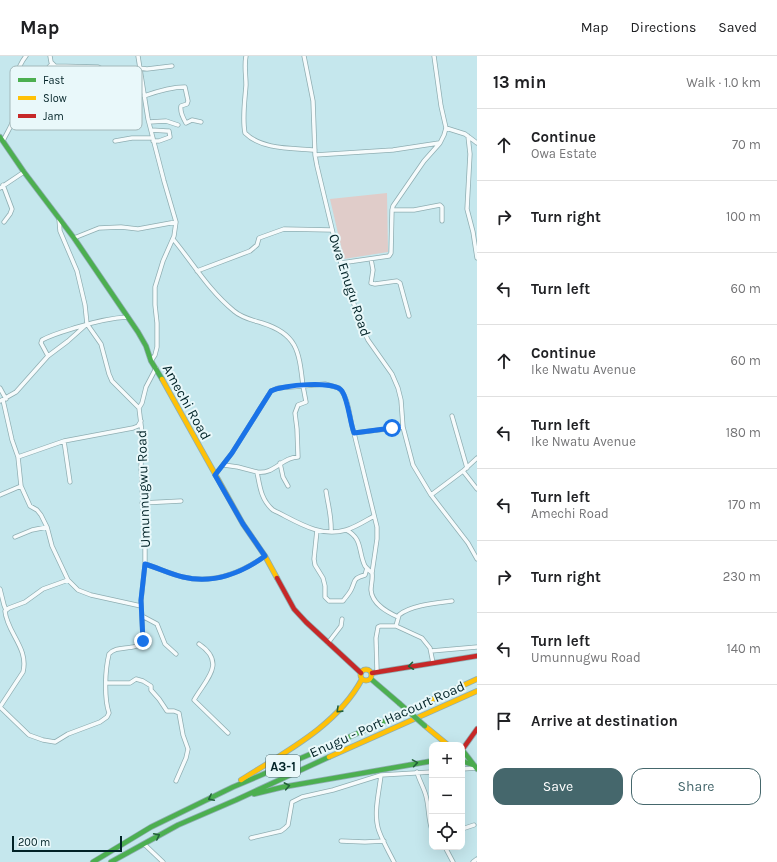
<!DOCTYPE html>
<html lang="en">
<head>
<meta charset="utf-8">
<style>
  :root { --surface:#fff; --page:#f6f6f6; --text:#202124; --muted:#757577; --line:#e0e0e0; --accent:#45676c }
  body { margin:0; font-family:Karla,sans-serif; background:var(--page); color:var(--text) }
  .controls { position:absolute; right:12px; bottom:12px; display:grid; overflow:hidden; border-radius:8px; box-shadow:0 4px 16px #0002 }
  .controls button { width:36px; height:36px; display:grid; place-items:center; padding:0; border:0; border-bottom:1px solid var(--line); background:var(--surface); color:var(--text); font:20px sans-serif }
  .scale { position:absolute; left:12px; bottom:10px; width:110px; box-sizing:border-box; padding-left:4px; border:2px solid #002226; border-top:0; font-size:11px; line-height:14px; white-space:nowrap; color:#002226; -webkit-text-stroke:3px #e9f8fa; paint-order:stroke }
  .stop { position:absolute; width:12px; height:12px; margin:-9px; border:3px solid #1a73e8; border-radius:50%; background:#fff }
  .stop.end { background:#1a73e8; border-color:#fff; box-shadow:0 1px 4px #0008 }
  .list { margin:0; padding:0; list-style:none }
  h2 { display:flex; justify-content:space-between; align-items:center; height:52px; margin:0; padding:0 16px; font-size:17px }
  h2 small { font-size:13px; font-weight:400; color:var(--muted) }
  .list li { display:grid; grid-template-columns:26px 1fr auto; gap:12px; align-items:center; box-sizing:border-box; height:72px; padding:0 16px; border-top:1px solid var(--line) }
  .list b { display:block; font-size:15px; white-space:nowrap }
  .list p { margin:0; font-size:13px; white-space:nowrap; color:var(--muted) }
  .list em { font-size:13px; font-style:normal; color:var(--muted) }
  .actions { display:flex; gap:8px; padding:12px 16px }
  .actions a { flex:1; padding:9px 0; border:1px solid var(--accent); border-radius:12px; text-align:center; font-size:14px; color:var(--accent) }
  .actions .main { background:var(--accent); color:#fff }
  .icon { flex:none; width:22px; height:22px; fill:none; stroke:currentColor; stroke-width:2; stroke-linecap:round; stroke-linejoin:round }
  .map { position:relative; flex:none; width:477px; height:806px; overflow:hidden }
  header { display:flex; align-items:center; gap:24px; box-sizing:border-box; height:56px; padding:0 20px; background:var(--surface); border-bottom:1px solid var(--line) }
  header strong { font-size:19px }
  nav { display:flex; gap:22px; margin-inline-start:auto; font-size:14px }
  main { display:flex }
  aside { flex:1; background:var(--surface) }
  .map>svg:first-child { display:block }
  .green { fill:#e0ccc9 }
  .lines { fill:none; stroke-linecap:round; stroke-linejoin:round }
  .street-casing { stroke:#8faeb2; stroke-width:5 }
  .fast-casing { stroke:#8faeb2; stroke-width:6 }
  .slow-casing { stroke:#8faeb2; stroke-width:6 }
  .jam-casing { stroke:#8faeb2; stroke-width:6 }
  .street { stroke:#f6fbfc; stroke-width:3.5 }
  .fast { stroke:#4caf50; stroke-width:4.5 }
  .slow { stroke:#ffc107; stroke-width:4.5 }
  .jam { stroke:#c62828; stroke-width:4.5 }
  .fast-bridge-casing { stroke:#8faeb2; stroke-width:6; stroke-linecap:butt }
  .fast-bridge { stroke:#4caf50; stroke-width:4.5 }
  .oneway { stroke:#226139 }
  .route { stroke:#1a73e8; stroke-width:5 }
  .labels { text-anchor:middle; stroke-width:4; stroke-linejoin:round; paint-order:stroke }
  .shield { fill:#e9f8fa; stroke:#466266; stroke-width:1 }
  .shield-label { font-size:13px; font-weight:bold; fill:#002226 }
  .street-label { font-size:14px; fill:#002226; stroke:#e9f8fa }
  .key { fill:#e9f8fa; stroke:#a3b8ba; stroke-width:1 }
  .key-label { font-size:11px; fill:#002226 }
</style>
</head>
<body>
<header>
<strong>Map</strong>
<nav><a>Map</a><a>Directions</a><a>Saved</a></nav>
</header>
<main>
<div class="map">
<svg width="477" height="806" viewBox="0 0 477 806">
  <rect width="100%" height="100%" fill="#c5e7ed"/>
  <!-- green -->
  <path class="green" d="M387 137 388 196 344 203 330 143Z"/>
  <g class="lines">
    <defs>
      <path id="street" d="M50 0 51 6 55 10 98 11 114 19 130 18 140 19
        M138 0 148 63 164 125 176 166 174 180 163 205 155 231V249L157 267V291L155 299 151 305
        M246 0C244 10 246 19 246 29 245 44 242 62 245 77 262 94 292 92 315 94
        M304 0 313 45 315 99 317 110 338 198 360 267 368 284 392 318 398 332 401 344 403 371 413 409 431 439 468 487 477 503
        M61 11 76 41 77 47 86 70
        M139 12 147 13 172 10
        M46 37C45 27 43 15 52 8
        M144 40C158 35 171 31 185 31L188 45 187 48 181 50C180 55 183 62 186 67L192 64 201 66
        M149 66 166 65 178 69
        M446 72 465 78 477 87
        M151 74 167 75H169L170 81 159 85H153
        M468 80 470 98 467 153 473 176 477 202
        M3 85C7 76 14 67 15 57 18 35 11 19 26 0
        M115 85 132 82H153
        M315 99 393 94 439 87
        M3 129 12 153 10 158 4 166
        M0 132 24 116
        M392 154H414L440 149 442 151V165
        M59 163 60 175 77 215 85 249 87 268 101 288 109 318 112 325 139 352
        M74 182 99 172 121 171 138 173 176 166
        M173 183C193 207 209 235 234 255 242 262 252 264 262 267 298 278 299 296 303 330L278 332 271 335 232 397 215 419
        M371 203 373 214 371 227 375 228 397 225 400 227 409 260
        M341 207 389 200 391 197 392 154 393 150 424 105 440 87 444 79 446 72 441 50 434 0
        M197 215 250 195 257 189 259 182 284 173 332 174
        M48 300 41 287 42 284C53 278 65 275 78 271 94 266 111 262 128 261
        M0 332 6 343
        M3 344 12 384 18 401 21 430 30 450 37 454 41 459 47 471 52 490 68 524 78 534 91 539 141 550
        M0 345 16 336 48 300 68 285 87 268
        M452 360 467 412
        M354 377 403 371
        M64 385 70 426
        M18 401 64 385 133 372 138 370 141 365
        M280 407 283 421 288 430
        M224 409 238 411 257 416C260 431 261 444 273 454 296 465 319 482 346 474 356 471 365 465 374 460
        M463 415 477 433
        M257 416C274 419 282 401 298 401L297 373 295 357 298 349 306 346 303 330 325 328 339 332C350 343 349 363 354 377L377 471V483L372 517
        M326 435C328 449 332 462 331 476
        M0 439 21 430
        M431 439 463 415 477 402
        M142 447 181 445
        M317 474 314 503 315 509 323 522 325 530V541L329 545H343C345 542 349 538 351 534 356 524 352 523 365 519L367 512
        M346 474C363 482 358 496 365 510 367 513 370 515 372 517 373 523 371 528 371 534 372 548 387 556 398 561
        M15 481 32 474 47 471
        M145 508C158 512 170 518 183 521 213 528 241 517 265 500
        M68 524 43 533 25 546 9 552 5 555C7 577 29 592 23 616L0 651 29 679 43 684 55 686 68 678 100 666 107 661 109 657C104 642 105 614 109 598 117 588 135 596 143 585L141 545 145 508V490L141 411 142 377 139 352 142 347 146 331 156 312
        M0 533 4 549 6 554
        M142 560 157 568 165 588 176 598
        M396 570 399 559C411 549 437 547 452 545
        M328 587 341 570 342 563
        M199 588C227 607 206 623 194 644L228 677
        M431 595 477 591
        M377 615 376 582 378 571 380 570H396L422 582 430 592 433 607
        M106 627H130L136 623 143 625 151 630V634L159 643 167 655H174L179 657 183 679 188 693 186 702 176 725
        M462 713 476 712
        M417 716C419 724 424 732 426 740 429 751 428 763 432 774
        M381 719C379 737 373 758 379 775 383 786 389 796 394 806
        M462 773 474 769
        M251 782 281 775 285 772 288 769 292 746 302 741 333 734 381 719 432 716
        M341 785 365 786 384 785
        M144 788 163 806
        M445 791 453 806
        M473 806 477 803"/>
      <path id="fast" d="M0 81 24 116 74 182 138 276 146 290 151 305 162 323
        M371 623 399 647
        M464 696 477 713
        M462 705 473 709
        M254 738 283 731 432 705
        M93 806 151 771 233 731 313 697 403 657
        M111 806 178 769 236 744 329 701"/>
      <path id="slow" d="M162 323 243 468 265 500 277 522
        M360.5 619a5.5 5.5 0 1 1 11 0a5.5 5.5 0 1 1-11 0Z
        M403 657 477 623
        M425 670 448 689
        M329 701 477 635
        M241 724C285 696 337 670 362 623"/>
      <path id="jam" d="M277 522 294 553 306 566 361 617
        M372 617 477 600
        M462 694 477 673"/>
    </defs>
    <!-- street casing -->
    <use href="#street" class="street-casing"/>
    <!-- fast casing -->
    <use href="#fast" class="fast-casing"/>
    <!-- slow casing -->
    <use href="#slow" class="slow-casing"/>
    <!-- jam casing -->
    <use href="#jam" class="jam-casing"/>
    <!-- street -->
    <use href="#street" class="street"/>
    <!-- fast -->
    <use href="#fast" class="fast"/>
    <!-- slow -->
    <use href="#slow" class="slow"/>
    <!-- jam -->
    <use href="#jam" class="jam"/>
    <defs>
      <path id="fast-bridge" d="M399 647 425 670"/>
    </defs>
    <!-- fast-bridge casing -->
    <use href="#fast-bridge" class="fast-bridge-casing"/>
    <!-- fast-bridge -->
    <use href="#fast-bridge" class="fast-bridge"/>
  </g>
  <!-- one-way arrows -->
  <defs><path id="oneway-chevron" d="M-2-3.5L2.5 0L-2 3.5" fill="none" stroke-width="1.6" stroke-linecap="round" stroke-linejoin="round"/></defs>
  <g class="oneway">
    <use href="#oneway-chevron" transform="translate(411 610) rotate(172)"/>
    <use href="#oneway-chevron" transform="translate(339 654) rotate(136)"/>
    <use href="#oneway-chevron" transform="translate(415 707) rotate(-9)"/>
    <use href="#oneway-chevron" transform="translate(287 730) rotate(-11)"/>
    <use href="#oneway-chevron" transform="translate(211 742) rotate(153)"/>
    <use href="#oneway-chevron" transform="translate(157 780) rotate(-27)"/>
  </g>
  <g class="lines">
    <!-- route -->
    <path class="route" d="M143 585 141 544 145 508C158 512 170 518 183 521 213 528 242 517 265 500L243 468 215 419 232 397 271 335C281 329 335 324 342 335 348 344 350 366 354 377L392 372"/>
  </g>
  <g class="labels">
    <!-- shield labels -->
    <rect class="shield" x="266" y="699" width="34" height="22" rx="3"/>
    <g class="shield-label">
      <text x="283" y="715">A3-1</text>
    </g>
    <!-- street labels -->
    <g class="street-label">
      <text transform="translate(350 229) rotate(72)" y="5">Owa Enugu Road</text>
      <text transform="translate(187 346) rotate(61)" y="5">Amechi Road</text>
      <text transform="translate(143 433) rotate(-92)" y="5">Umunnugwu Road</text>
      <text transform="translate(387 663) rotate(-24)" y="5">Enugu - Port Hacourt Road</text>
    </g>
  </g>
  <!-- legend -->
  <rect x="10" y="10" width="132" height="64" rx="6" class="key"/>
  <rect x="18" y="22" width="18" height="4" fill="#4caf50"/>
  <rect x="18" y="40" width="18" height="4" fill="#ffc107"/>
  <rect x="18" y="58" width="18" height="4" fill="#c62828"/>
  <g class="key-label">
    <text x="43" y="28">Fast</text>
    <text x="43" y="46">Slow</text>
    <text x="43" y="64">Jam</text>
  </g>
</svg>
<div class="controls">
<button>+</button>
<button>−</button>
<button><svg class="icon" aria-label="locate" viewBox="0 0 24 24"><circle cx="12" cy="12" r="6"/><path d="M12 2v4M12 18v4M2 12h4M18 12h4"/></svg></button>
</div>
<div class="scale">200 m</div>
<div class="stop" style="left:392px;top:372px"></div>
<div class="stop end" style="left:143px;top:585px"></div>
</div>
<aside>
<h2>13 min<small>Walk · 1.0 km</small></h2>
<ul class="list">
<li><svg class="icon" aria-label="ahead" viewBox="0 0 24 24"><path d="M12 20V5M6 11l6-6 6 6"/></svg><div><b>Continue</b><p>Owa Estate</p></div><em>70 m</em></li>
<li><svg class="icon" aria-label="right" viewBox="0 0 24 24"><path d="M7 20v-9h11M14 6l5 5-5 5"/></svg><div><b>Turn right</b></div><em>100 m</em></li>
<li><svg class="icon" aria-label="left" viewBox="0 0 24 24"><path d="M17 20v-9H6M10 6l-5 5 5 5"/></svg><div><b>Turn left</b></div><em>60 m</em></li>
<li><svg class="icon" aria-label="ahead" viewBox="0 0 24 24"><path d="M12 20V5M6 11l6-6 6 6"/></svg><div><b>Continue</b><p>Ike Nwatu Avenue</p></div><em>60 m</em></li>
<li><svg class="icon" aria-label="left" viewBox="0 0 24 24"><path d="M17 20v-9H6M10 6l-5 5 5 5"/></svg><div><b>Turn left</b><p>Ike Nwatu Avenue</p></div><em>180 m</em></li>
<li><svg class="icon" aria-label="left" viewBox="0 0 24 24"><path d="M17 20v-9H6M10 6l-5 5 5 5"/></svg><div><b>Turn left</b><p>Amechi Road</p></div><em>170 m</em></li>
<li><svg class="icon" aria-label="right" viewBox="0 0 24 24"><path d="M7 20v-9h11M14 6l5 5-5 5"/></svg><div><b>Turn right</b></div><em>230 m</em></li>
<li><svg class="icon" aria-label="left" viewBox="0 0 24 24"><path d="M17 20v-9H6M10 6l-5 5 5 5"/></svg><div><b>Turn left</b><p>Umunnugwu Road</p></div><em>140 m</em></li>
<li><svg class="icon" aria-label="arrive" viewBox="0 0 24 24"><path d="M6 21V4h12l-3 4 3 4H6"/></svg><div><b>Arrive at destination</b></div></li>
</ul>
<div class="actions"><a class="main">Save</a><a>Share</a></div>
</aside>
</main>
</body>
</html>
